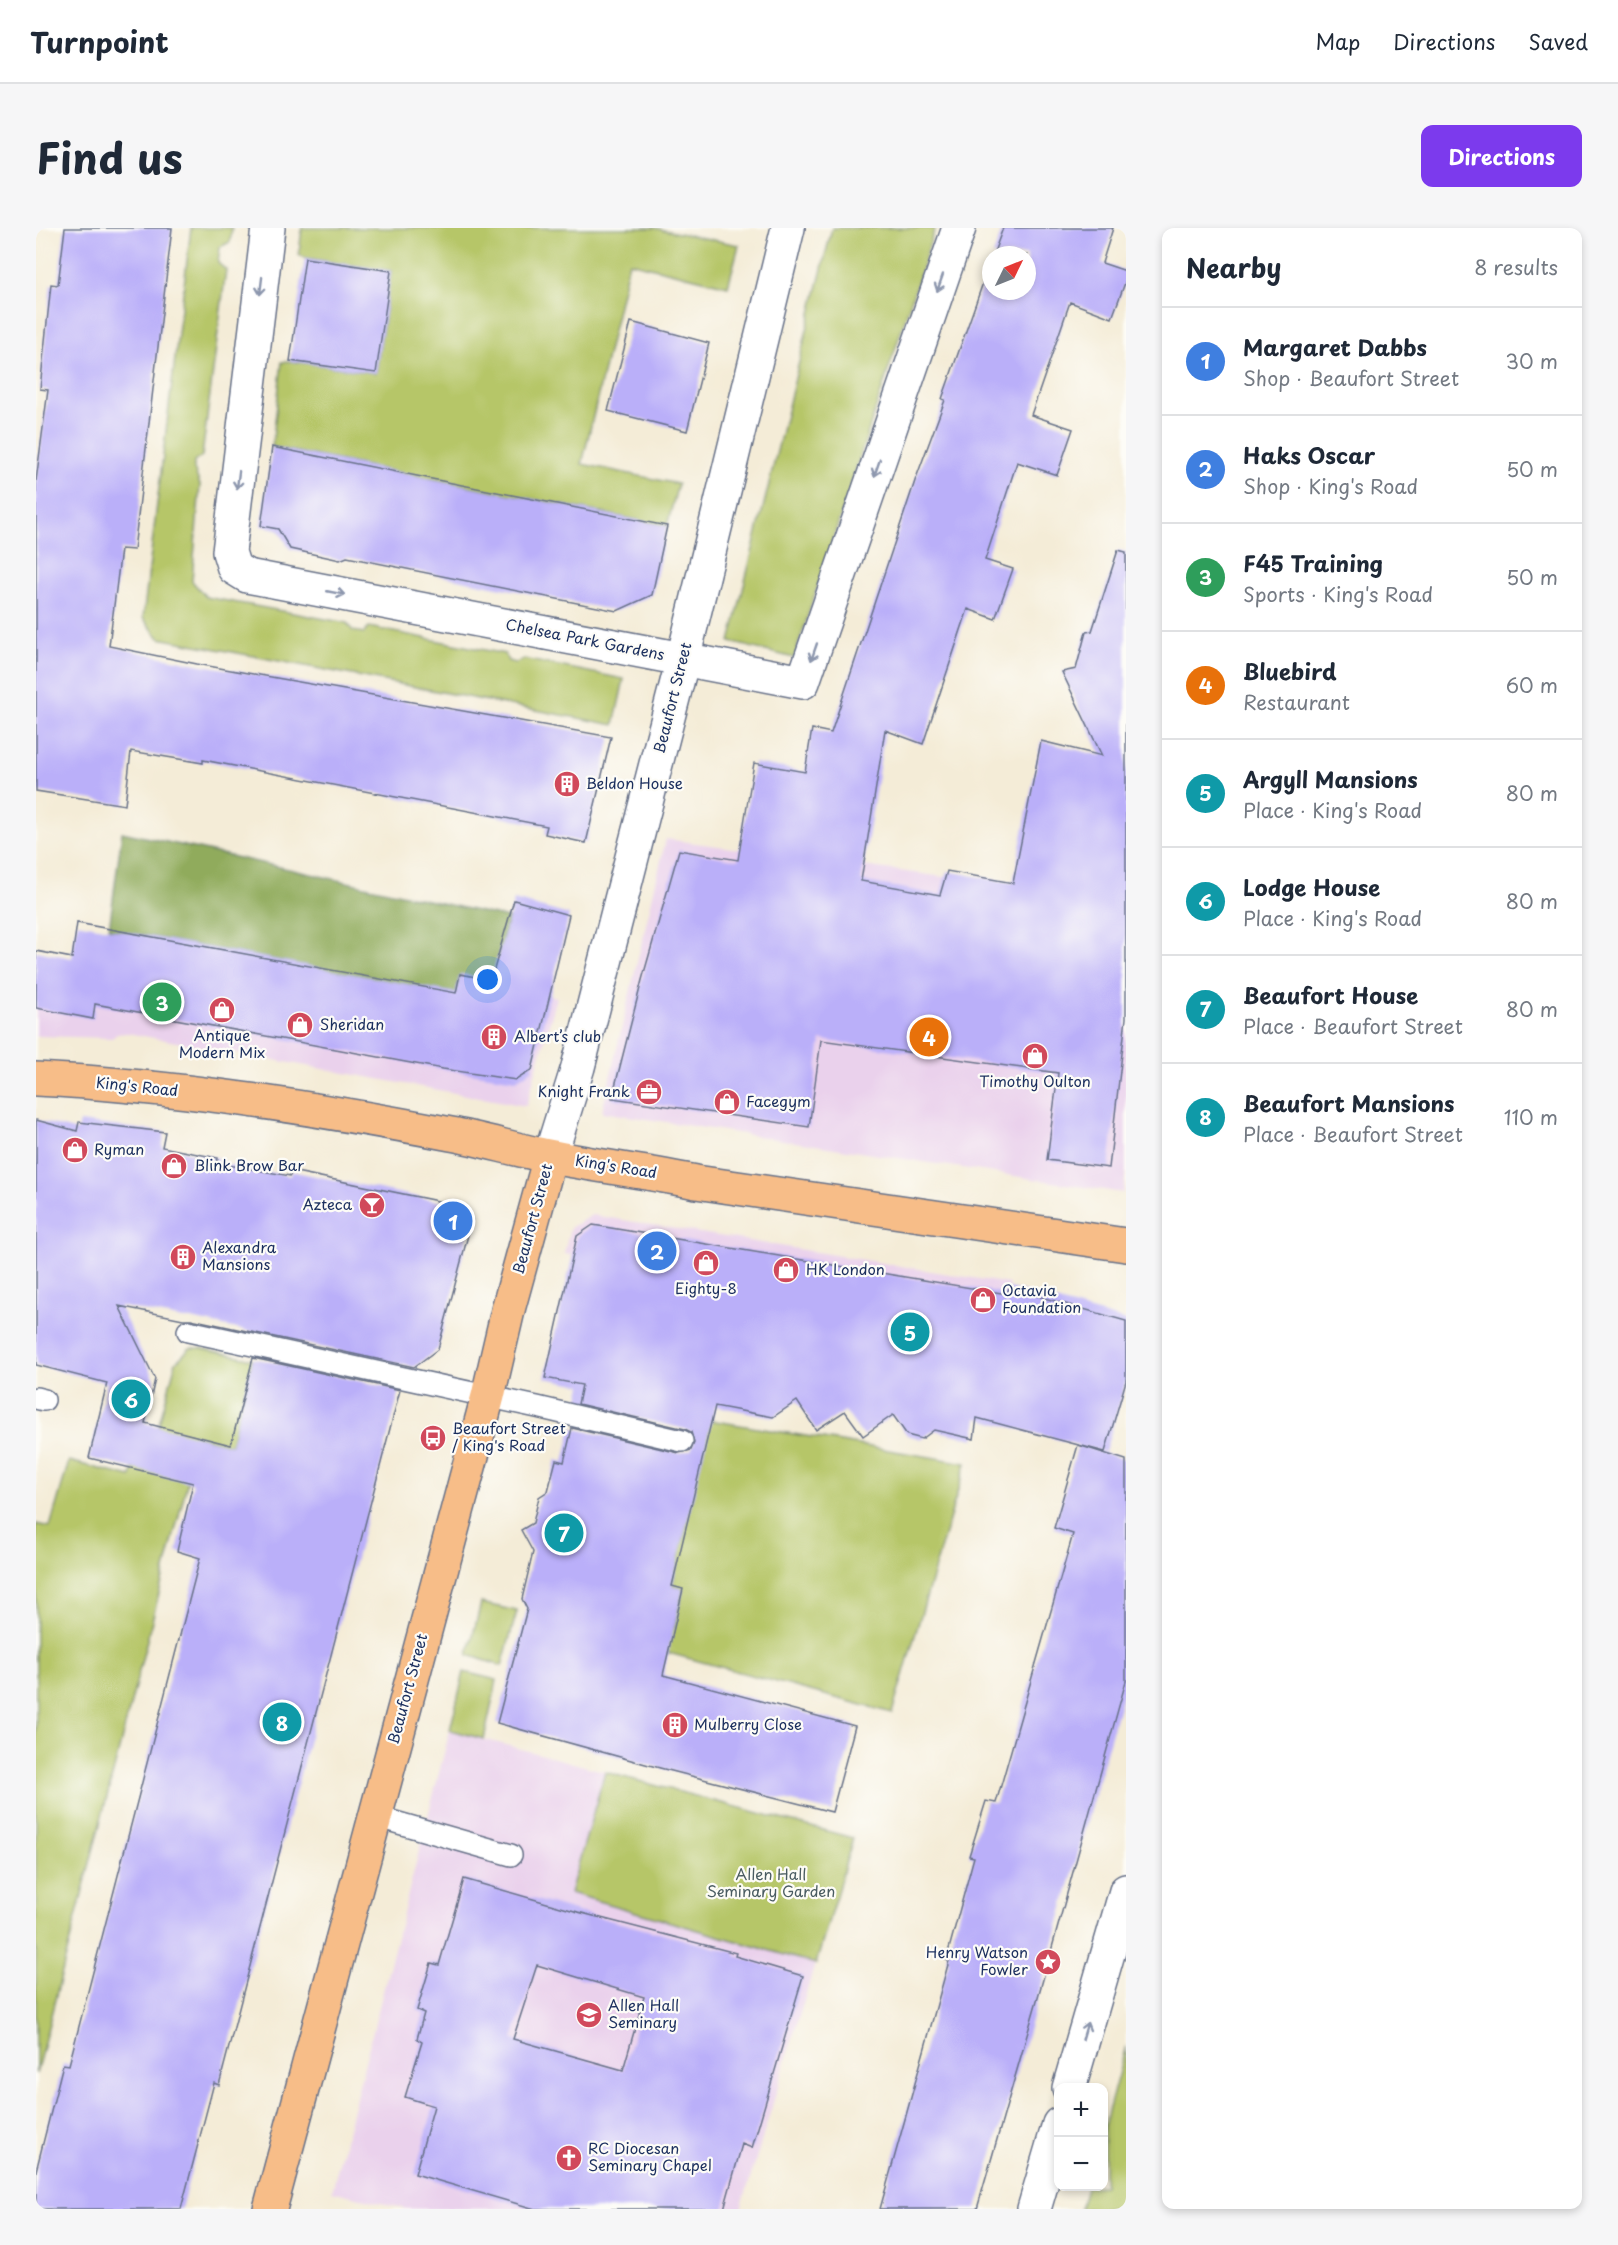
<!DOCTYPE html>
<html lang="en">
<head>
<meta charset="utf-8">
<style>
  :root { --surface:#fff; --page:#f6f6f7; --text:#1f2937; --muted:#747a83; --line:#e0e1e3; --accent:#7c3aed }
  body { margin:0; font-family:"Playpen Sans",sans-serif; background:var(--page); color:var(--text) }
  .controls { position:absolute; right:18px; bottom:18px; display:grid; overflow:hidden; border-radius:12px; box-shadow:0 3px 9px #0003 }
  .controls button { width:54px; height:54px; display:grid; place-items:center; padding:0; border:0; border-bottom:2px solid var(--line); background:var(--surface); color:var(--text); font:30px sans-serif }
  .compass { position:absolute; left:946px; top:18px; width:54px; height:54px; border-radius:50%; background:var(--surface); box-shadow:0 3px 9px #0003; rotate:47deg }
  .you { position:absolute; left:452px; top:752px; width:21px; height:21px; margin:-15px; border:4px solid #fff; border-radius:50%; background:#1a73e8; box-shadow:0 0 0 9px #1a73e833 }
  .badge { display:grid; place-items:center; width:39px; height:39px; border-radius:50%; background:var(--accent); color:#fff; font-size:20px; font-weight:700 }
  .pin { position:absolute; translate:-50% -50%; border:3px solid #fff; box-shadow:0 2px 6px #0006 }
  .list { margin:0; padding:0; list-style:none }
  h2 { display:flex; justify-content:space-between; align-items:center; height:78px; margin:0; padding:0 24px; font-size:26px }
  h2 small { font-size:20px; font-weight:400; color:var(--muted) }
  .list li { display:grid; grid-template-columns:39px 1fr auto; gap:18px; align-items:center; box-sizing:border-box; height:108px; padding:0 24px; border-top:2px solid var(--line) }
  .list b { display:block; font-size:22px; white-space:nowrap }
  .list p { margin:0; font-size:20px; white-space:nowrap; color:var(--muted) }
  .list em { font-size:20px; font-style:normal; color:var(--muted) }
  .map { position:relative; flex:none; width:1090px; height:1981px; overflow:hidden; border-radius:12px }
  header { display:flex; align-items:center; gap:36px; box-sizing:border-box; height:84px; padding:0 30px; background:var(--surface); border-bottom:2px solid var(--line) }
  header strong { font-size:28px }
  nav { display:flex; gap:33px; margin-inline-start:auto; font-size:21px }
  .intro { display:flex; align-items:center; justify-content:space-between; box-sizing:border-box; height:144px; padding:0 36px }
  h1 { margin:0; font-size:42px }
  .button { padding:15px 27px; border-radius:12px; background:var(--accent); color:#fff; font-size:21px; font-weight:700 }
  main { display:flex; gap:36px; padding:0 36px }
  aside { flex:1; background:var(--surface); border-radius:12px; box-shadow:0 3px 9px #0003 }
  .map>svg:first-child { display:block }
  .built { fill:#ead1ec }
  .green { fill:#b6c668; stroke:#687a63; stroke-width:1.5 }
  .forest { fill:#90ab5c; stroke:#566d5d; stroke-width:1.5 }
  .building { fill:#baaff9; fill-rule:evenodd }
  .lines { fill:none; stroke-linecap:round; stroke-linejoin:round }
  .service-casing { stroke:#677188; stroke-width:24 }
  .minor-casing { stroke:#677188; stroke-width:36 }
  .tertiary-casing { stroke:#677188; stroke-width:36 }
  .primary-casing { stroke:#677188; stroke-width:36 }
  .service { stroke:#fff; stroke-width:21 }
  .minor { stroke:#fff; stroke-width:33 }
  .tertiary { stroke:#fff; stroke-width:33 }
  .primary { stroke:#f7bd88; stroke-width:33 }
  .oneway { stroke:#8d97ae }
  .labels { text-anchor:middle; stroke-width:4.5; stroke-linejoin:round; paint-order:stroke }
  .street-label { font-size:15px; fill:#1b2f5e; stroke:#fdfcf7 }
  .poi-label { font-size:15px; fill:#1b2f5e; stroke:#fdfcf7; text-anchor:start }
  .park-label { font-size:15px; fill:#4a5c61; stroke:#fdfcf7 }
</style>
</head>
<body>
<header>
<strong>Turnpoint</strong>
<nav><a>Map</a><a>Directions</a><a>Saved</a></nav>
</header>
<div class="intro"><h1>Find us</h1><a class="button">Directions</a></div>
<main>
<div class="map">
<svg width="1090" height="1981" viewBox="0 0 1090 1981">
  <rect width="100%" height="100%" fill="#fdfcf7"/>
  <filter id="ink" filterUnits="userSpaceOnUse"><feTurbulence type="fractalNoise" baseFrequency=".0167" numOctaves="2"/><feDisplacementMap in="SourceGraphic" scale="12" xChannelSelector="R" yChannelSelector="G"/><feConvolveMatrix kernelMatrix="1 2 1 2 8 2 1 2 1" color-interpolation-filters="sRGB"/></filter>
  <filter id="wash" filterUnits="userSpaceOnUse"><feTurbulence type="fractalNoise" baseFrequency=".008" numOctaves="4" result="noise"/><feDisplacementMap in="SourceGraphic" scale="24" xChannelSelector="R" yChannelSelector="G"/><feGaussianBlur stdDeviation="1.35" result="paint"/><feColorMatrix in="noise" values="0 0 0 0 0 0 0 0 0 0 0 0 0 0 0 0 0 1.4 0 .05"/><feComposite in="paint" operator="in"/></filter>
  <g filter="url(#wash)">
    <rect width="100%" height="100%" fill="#f4ecd7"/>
    <!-- built -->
    <path class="built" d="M630 611 1090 674V943L1087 965 566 884Z
      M73 701 417 765 420 750 521 769 490 878 91 805 81 806 76 810 0 808V780L57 791Z
      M556 987 973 1056 964 1102 528 1026 534 1000Z
      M414 1502 817 1610 705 1981H370L296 1963Z"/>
    <!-- green -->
    <path class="green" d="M155 0H196L194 14 184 19 182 35 190 42 166 228 158 234V241L164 257 156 353 170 369 311 395 317 403 328 405 333 399 469 426 472 433 480 435 488 431 588 451 578 497 123 410 107 390Z
      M266 0H618L703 17 692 58 593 34 546 236 642 256 631 298 236 219 246 134 254 133 340 145 355 43 269 30 263 26Z
      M796 0H899L758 430 694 414Z
      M154 1120H165L217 1131 195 1217 163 1209 0 1846V1296L14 1299 33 1233 95 1249 106 1206 119 1210 140 1134Z
      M674 1192 930 1235 856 1485 528 1397 531 1374 638 1400 647 1361 636 1358Z
      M445 1375 481 1383 466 1438 432 1427Z
      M428 1444 461 1452 448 1511 414 1502Z
      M569 1544 817 1610 780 1736 534 1665Z
      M1090 1818V1981H1044L1050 1959 1068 1958V1898Z"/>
    <!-- forest -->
    <path class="forest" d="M86 604 473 690 467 710 473 713 463 754 424 747 420 766 73 701Z"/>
    <g id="blocks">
      <!-- building -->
      <path class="building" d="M29 0H136L98 322 85 321 73 418 161 436 575 509 550 615 509 606 511 598 167 532V535L95 523 89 577 0 563V253L12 162 4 161 15 56 22 57Z
        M967 0H1077L1066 35 1090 43V52L1076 90 1034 74 995 187 1037 201 1021 247 981 234 949 332 977 341 959 391 932 381 887 516 849 502 825 653 904 667 911 643 977 655 1005 513 1066 528 1026 444 1040 441 1050 404 1056 403 1082 322 1090 324V790L1073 940 1011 932 1022 845 785 812 773 899 576 870 606 752 643 622 702 632 718 535 769 544 776 501 795 505 879 253 909 172 906 171 955 32V63H991V27H957Z
        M269 30 355 43 340 145 254 133Z
        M595 94 673 115 651 203 572 183Z
        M236 219 631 298 616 367 581 383 311 329 304 332 254 321 242 301 225 298Z
        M478 672 533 687 496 842 480 852 407 841 59 776 57 791 0 780V723L36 730 41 695 420 765 424 746 455 752Z
        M0 892 41 903 43 894 129 904 126 919 182 930 181 935 254 948 255 943 426 978 436 992 402 1121 378 1139 155 1091H147L83 1078 119 1151 109 1195 195 1217 217 1130 364 1162 183 1857 178 1855 145 1981H0V1943L27 1836 33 1837 164 1330 141 1323 157 1255 53 1230 71 1155 0 1137Z
        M557 997 971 1066 973 1060 1090 1093V1153L1069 1224 941 1190 938 1211 898 1202 886 1211 871 1207 857 1187 827 1208 809 1183 780 1202 761 1173 737 1189 679 1178 636 1358 647 1361 627 1447 819 1498 796 1584 624 1540 461 1495 491 1381 486 1371 497 1324 485 1302 497 1295 503 1269 512 1263 520 1232 528 1234 536 1200 643 1225 655 1222 658 1215 655 1204 649 1201 542 1176 546 1157 509 1150 541 1008Z
        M1042 1217 1090 1232V1453L1012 1734 941 1981H844L913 1733 910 1732 938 1629 933 1628 950 1573 960 1575 1037 1306 1018 1300Z
        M428 1651 542 1684 700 1725 699 1728 767 1748 716 1920 706 1916 688 1981H499L379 1946 398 1878 369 1869 386 1814 381 1811 388 1785 381 1782 395 1735 403 1737ZM501 1737 608 1769 587 1842 477 1811Z"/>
    </g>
  </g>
  <g filter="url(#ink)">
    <use href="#blocks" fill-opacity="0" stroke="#677188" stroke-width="1.5"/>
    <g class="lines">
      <defs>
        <path id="service" d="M152 1103 501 1179 646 1213
          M0 1170 8 1172
          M338 1588 475 1627"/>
        <path id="minor" d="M232 0 193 324 198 340 211 348 767 454 923 0
          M1033 1860 1090 1663
          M998 1981 1023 1896"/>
        <path id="tertiary" d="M514 929 542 839 647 431 752 0"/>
        <path id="primary" d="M0 851C140 858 278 880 415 906 448 912 480 922 512 928 561 938 611 944 660 954L1090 1017
          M234 1981 452 1168 473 1078 514 929"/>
      </defs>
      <!-- service casing -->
      <use href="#service" class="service-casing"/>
      <!-- minor casing -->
      <use href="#minor" class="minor-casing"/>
      <!-- tertiary casing -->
      <use href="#tertiary" class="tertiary-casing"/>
      <!-- primary casing -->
      <use href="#primary" class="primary-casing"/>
      <!-- service -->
      <use href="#service" class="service"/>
      <!-- minor -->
      <use href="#minor" class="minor"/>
      <!-- tertiary -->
      <use href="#tertiary" class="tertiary"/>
      <!-- primary -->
      <use href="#primary" class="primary"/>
    </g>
    <!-- one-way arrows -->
    <defs><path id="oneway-shaft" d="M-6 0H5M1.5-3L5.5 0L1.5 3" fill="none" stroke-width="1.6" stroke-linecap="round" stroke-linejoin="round" transform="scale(1.5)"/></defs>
    <g class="oneway">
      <use href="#oneway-shaft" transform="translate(904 55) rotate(109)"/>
      <use href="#oneway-shaft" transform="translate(225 58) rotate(97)"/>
      <use href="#oneway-shaft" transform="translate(841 240) rotate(109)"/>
      <use href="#oneway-shaft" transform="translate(202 252) rotate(97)"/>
      <use href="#oneway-shaft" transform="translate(300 365) rotate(11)"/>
      <use href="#oneway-shaft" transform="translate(778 424) rotate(109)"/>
      <use href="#oneway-shaft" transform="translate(1049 1803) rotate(-74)"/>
    </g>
  </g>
  <!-- icons -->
  <defs>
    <symbol id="building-disc" viewBox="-11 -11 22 22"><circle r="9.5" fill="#d1495b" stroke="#fdfcf7"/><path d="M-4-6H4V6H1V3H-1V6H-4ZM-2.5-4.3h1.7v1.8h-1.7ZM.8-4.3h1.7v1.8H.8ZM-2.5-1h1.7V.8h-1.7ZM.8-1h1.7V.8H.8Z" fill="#fff"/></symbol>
    <symbol id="shop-disc" viewBox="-11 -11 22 22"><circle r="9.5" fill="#d1495b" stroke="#fdfcf7"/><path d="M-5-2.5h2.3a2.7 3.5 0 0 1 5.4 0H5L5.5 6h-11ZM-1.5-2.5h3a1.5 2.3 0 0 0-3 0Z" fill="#fff"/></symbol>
    <symbol id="office-disc" viewBox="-11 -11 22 22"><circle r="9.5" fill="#d1495b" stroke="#fdfcf7"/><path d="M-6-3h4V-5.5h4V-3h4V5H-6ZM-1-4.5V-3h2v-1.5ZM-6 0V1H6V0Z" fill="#fff"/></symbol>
    <symbol id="bar-disc" viewBox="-11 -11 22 22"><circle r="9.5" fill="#d1495b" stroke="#fdfcf7"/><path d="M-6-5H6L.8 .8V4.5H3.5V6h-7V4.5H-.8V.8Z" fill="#fff"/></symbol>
    <symbol id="bus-disc" viewBox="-11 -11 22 22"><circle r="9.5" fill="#d1495b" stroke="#fdfcf7"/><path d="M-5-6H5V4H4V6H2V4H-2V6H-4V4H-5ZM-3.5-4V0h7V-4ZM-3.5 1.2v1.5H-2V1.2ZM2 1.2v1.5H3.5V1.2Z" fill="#fff"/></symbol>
    <symbol id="sight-disc" viewBox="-11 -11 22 22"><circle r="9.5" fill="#d1495b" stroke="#fdfcf7"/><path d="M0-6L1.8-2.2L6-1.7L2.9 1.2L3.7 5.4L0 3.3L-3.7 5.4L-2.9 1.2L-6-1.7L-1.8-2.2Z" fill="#fff"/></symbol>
    <symbol id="school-disc" viewBox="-11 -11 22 22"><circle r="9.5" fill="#d1495b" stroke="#fdfcf7"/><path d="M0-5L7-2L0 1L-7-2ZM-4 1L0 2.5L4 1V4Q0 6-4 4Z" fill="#fff"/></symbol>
    <symbol id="church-disc" viewBox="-11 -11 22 22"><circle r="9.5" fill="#d1495b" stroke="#fdfcf7"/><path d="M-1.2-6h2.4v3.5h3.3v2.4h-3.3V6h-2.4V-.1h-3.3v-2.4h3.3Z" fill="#fff"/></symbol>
  </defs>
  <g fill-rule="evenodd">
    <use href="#building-disc" x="516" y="541" width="30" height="30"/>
    <use href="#shop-disc" x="171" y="767" width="30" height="30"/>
    <use href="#shop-disc" x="249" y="782" width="30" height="30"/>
    <use href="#building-disc" x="443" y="794" width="30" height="30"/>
    <use href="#shop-disc" x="984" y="813" width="30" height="30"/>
    <use href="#office-disc" x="598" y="849" width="30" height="30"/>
    <use href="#shop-disc" x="676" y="859" width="30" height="30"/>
    <use href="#shop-disc" x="24" y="907" width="30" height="30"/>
    <use href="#shop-disc" x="123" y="923" width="30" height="30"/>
    <use href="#bar-disc" x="321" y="962" width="30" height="30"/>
    <use href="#building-disc" x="132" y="1014" width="30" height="30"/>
    <use href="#shop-disc" x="655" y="1020" width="30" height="30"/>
    <use href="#shop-disc" x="735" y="1027" width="30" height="30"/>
    <use href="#shop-disc" x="932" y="1057" width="30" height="30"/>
    <use href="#bus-disc" x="382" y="1195" width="30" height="30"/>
    <use href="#building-disc" x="624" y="1482" width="30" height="30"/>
    <use href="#sight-disc" x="997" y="1719" width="30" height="30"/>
    <use href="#school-disc" x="538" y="1772" width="30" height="30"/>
    <use href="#church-disc" x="518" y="1915" width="30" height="30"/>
  </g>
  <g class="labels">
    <!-- street labels -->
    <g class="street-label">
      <text transform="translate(549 412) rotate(11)" y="5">Chelsea Park Gardens</text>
      <text transform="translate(637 470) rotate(-76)" y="5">Beaufort Street</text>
      <text transform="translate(101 859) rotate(6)" y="5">King's Road</text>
      <text transform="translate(580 939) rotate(9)" y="5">King's Road</text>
      <text transform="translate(497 991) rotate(-75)" y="5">Beaufort Street</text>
      <text transform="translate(372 1461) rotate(-75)" y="5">Beaufort Street</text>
    </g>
    <!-- poi labels -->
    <g class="poi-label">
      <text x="550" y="561">Beldon House</text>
      <text x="284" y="802">Sheridan</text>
      <text x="186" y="813" text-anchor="middle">Antique<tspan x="186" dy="17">Modern Mix</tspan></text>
      <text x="478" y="814">Albert’s club</text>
      <text x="999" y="859" text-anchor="middle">Timothy Oulton</text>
      <text x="594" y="869" text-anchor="end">Knight Frank</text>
      <text x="710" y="879">Facegym</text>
      <text x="58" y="927">Ryman</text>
      <text x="158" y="943">Blink Brow Bar</text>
      <text x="316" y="982" text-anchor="end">Azteca</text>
      <text x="166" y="1025">Alexandra<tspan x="166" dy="17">Mansions</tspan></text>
      <text x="770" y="1047">HK London</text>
      <text x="670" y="1066" text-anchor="middle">Eighty-8</text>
      <text x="966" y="1068">Octavia<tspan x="966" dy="17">Foundation</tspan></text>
      <text x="416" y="1206">Beaufort Street<tspan x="416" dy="17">/ King's Road</tspan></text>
      <text x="658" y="1502">Mulberry Close</text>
      <text x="992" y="1730" text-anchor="end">Henry Watson<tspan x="992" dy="17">Fowler</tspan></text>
      <text x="572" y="1783">Allen Hall<tspan x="572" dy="17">Seminary</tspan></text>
      <text x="552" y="1926">RC Diocesan<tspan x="552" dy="17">Seminary Chapel</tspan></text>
    </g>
    <!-- park labels -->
    <g class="park-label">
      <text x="735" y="1652">Allen Hall<tspan x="735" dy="17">Seminary Garden</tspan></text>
    </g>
  </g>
</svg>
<div class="controls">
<button>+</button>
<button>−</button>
</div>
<svg class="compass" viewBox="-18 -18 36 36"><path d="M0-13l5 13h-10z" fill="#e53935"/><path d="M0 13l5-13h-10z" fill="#747a83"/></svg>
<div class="you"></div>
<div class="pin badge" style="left:417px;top:993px;background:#3f7fe0">1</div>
<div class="pin badge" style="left:621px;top:1023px;background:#3f7fe0">2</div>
<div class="pin badge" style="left:126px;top:774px;background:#2e9e5b">3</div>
<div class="pin badge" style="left:893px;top:809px;background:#e8710a">4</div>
<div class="pin badge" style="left:874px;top:1104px;background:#0f9aa8">5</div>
<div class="pin badge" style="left:95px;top:1171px;background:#0f9aa8">6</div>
<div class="pin badge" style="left:528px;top:1305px;background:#0f9aa8">7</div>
<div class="pin badge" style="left:246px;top:1494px;background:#0f9aa8">8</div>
</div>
<aside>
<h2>Nearby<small>8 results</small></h2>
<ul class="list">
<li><span class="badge" style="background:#3f7fe0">1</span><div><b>Margaret Dabbs</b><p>Shop · Beaufort Street</p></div><em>30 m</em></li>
<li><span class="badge" style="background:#3f7fe0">2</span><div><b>Haks Oscar</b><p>Shop · King's Road</p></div><em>50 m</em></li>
<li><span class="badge" style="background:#2e9e5b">3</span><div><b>F45 Training</b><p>Sports · King's Road</p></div><em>50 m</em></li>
<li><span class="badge" style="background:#e8710a">4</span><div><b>Bluebird</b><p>Restaurant</p></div><em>60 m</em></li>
<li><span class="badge" style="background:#0f9aa8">5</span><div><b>Argyll Mansions</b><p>Place · King's Road</p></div><em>80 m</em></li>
<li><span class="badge" style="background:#0f9aa8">6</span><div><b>Lodge House</b><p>Place · King's Road</p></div><em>80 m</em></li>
<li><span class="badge" style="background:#0f9aa8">7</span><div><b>Beaufort House</b><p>Place · Beaufort Street</p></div><em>80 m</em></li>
<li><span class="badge" style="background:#0f9aa8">8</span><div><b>Beaufort Mansions</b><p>Place · Beaufort Street</p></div><em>110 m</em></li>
</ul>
</aside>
</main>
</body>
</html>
